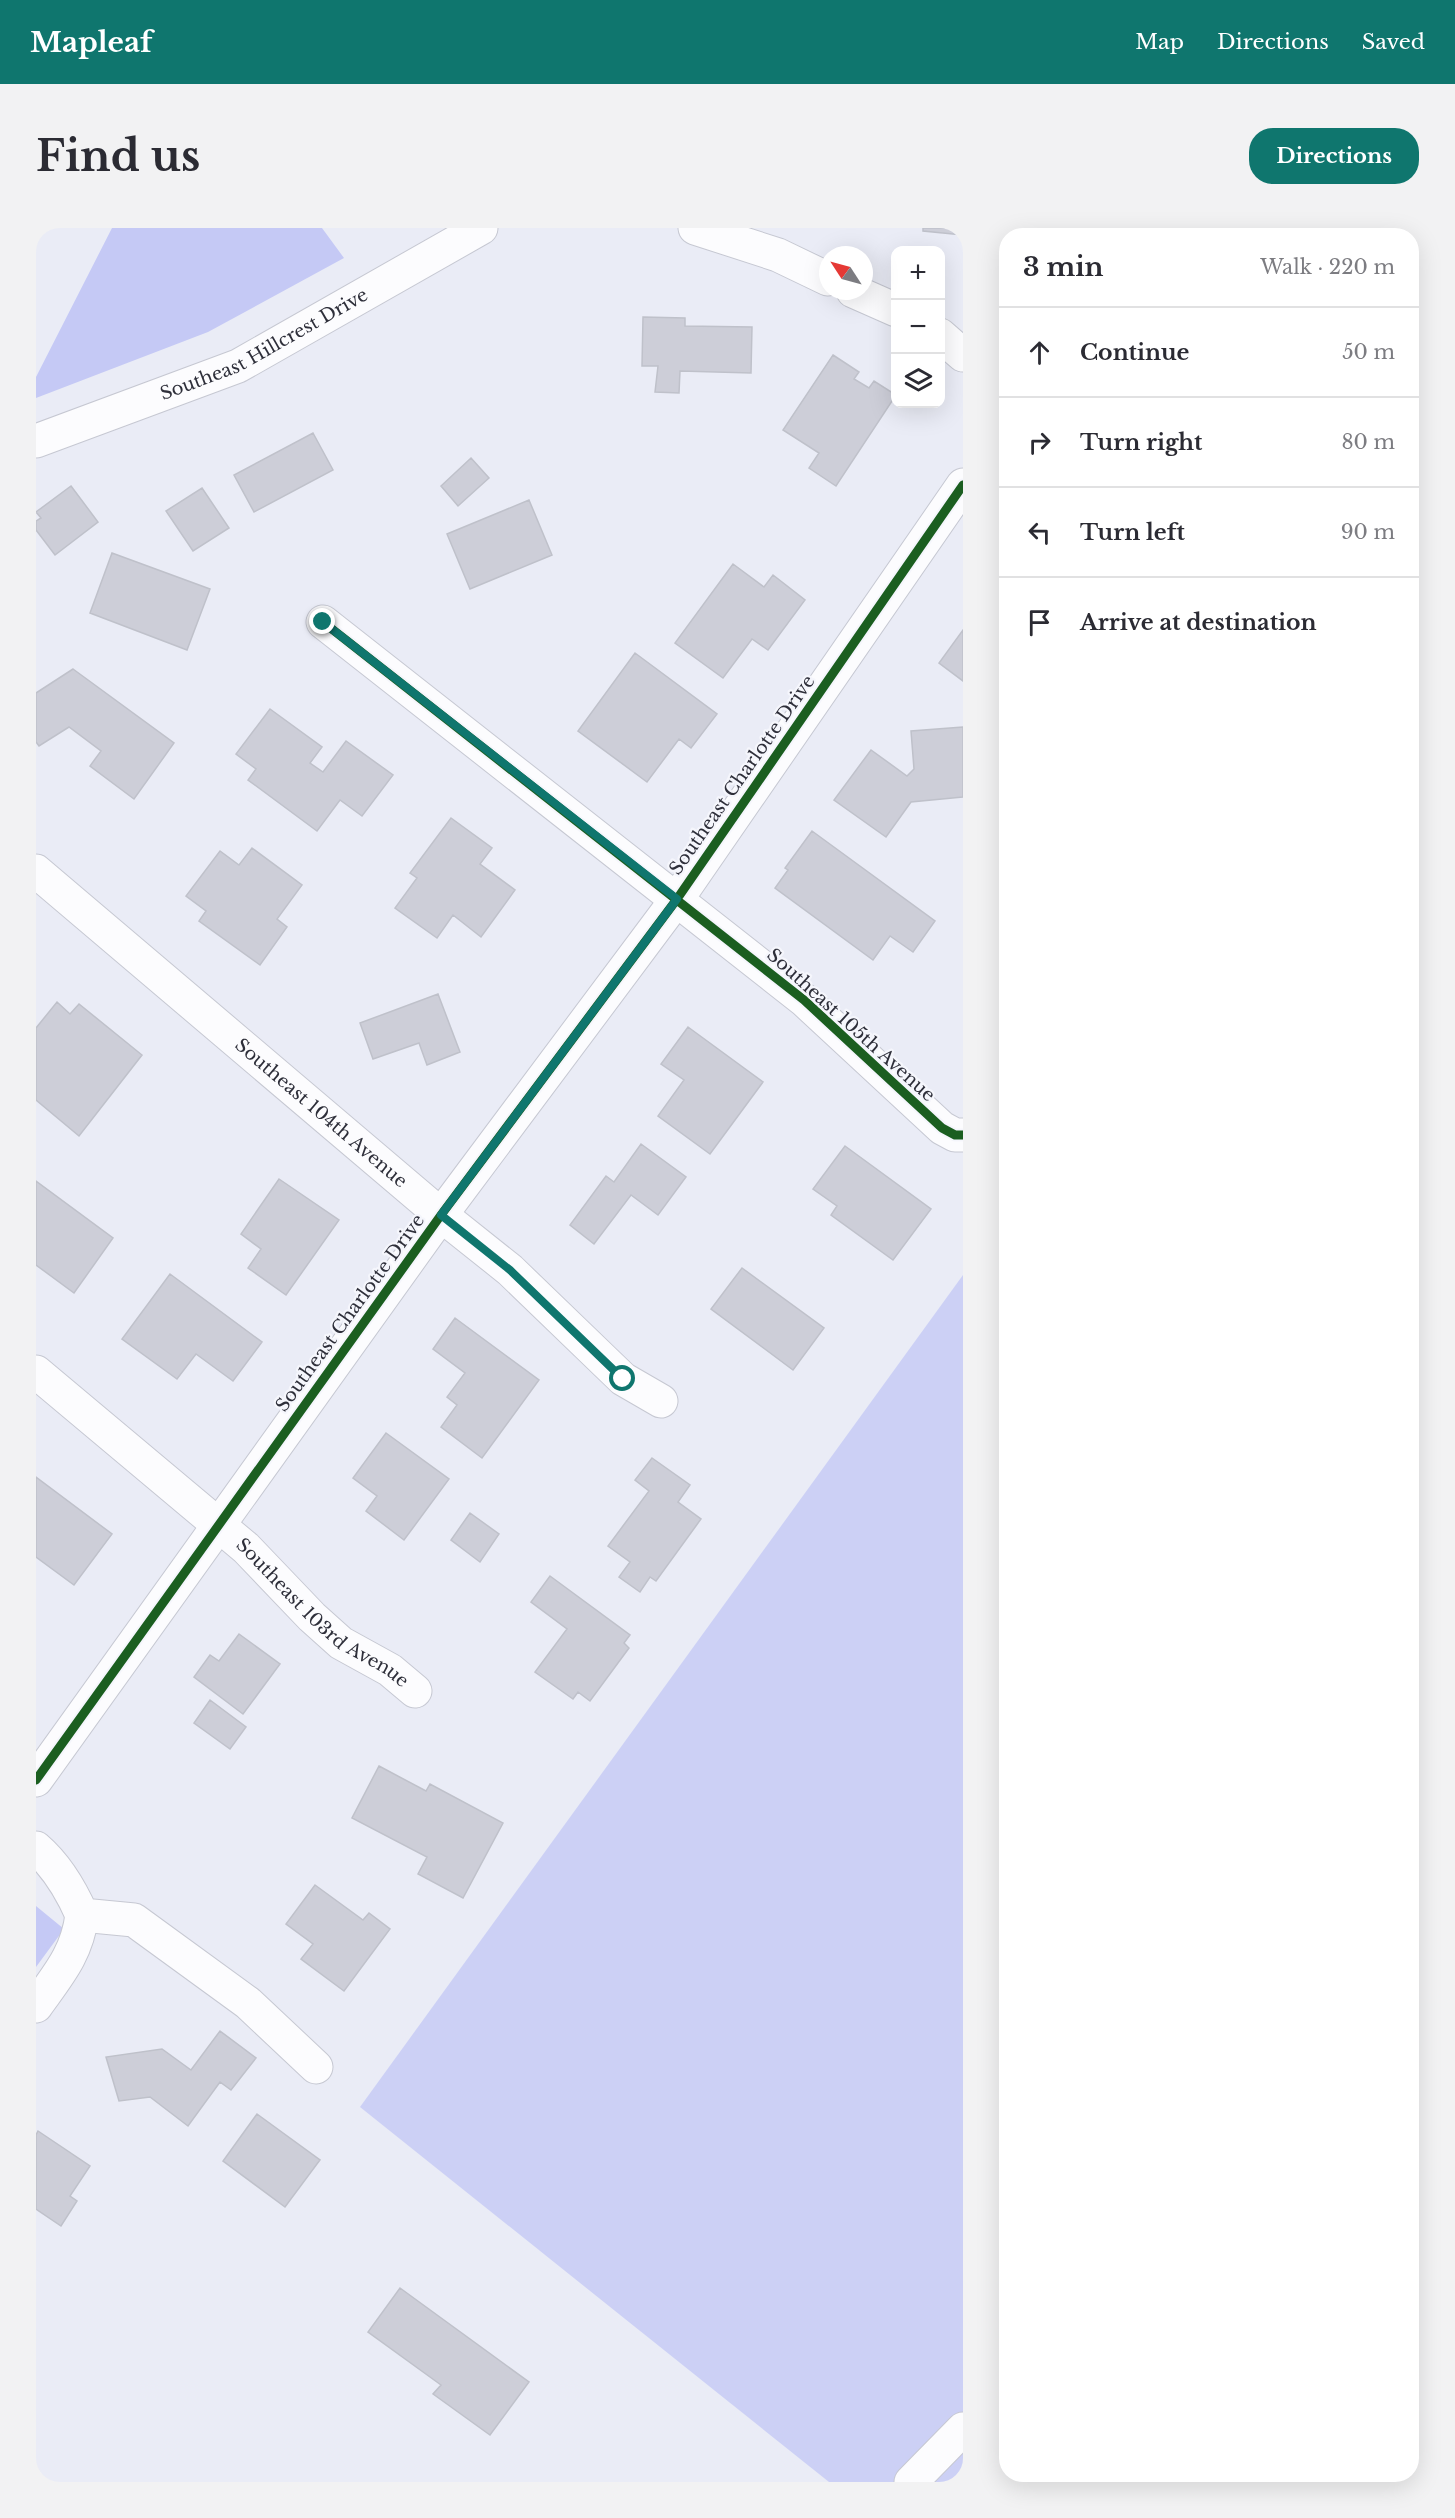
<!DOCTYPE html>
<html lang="en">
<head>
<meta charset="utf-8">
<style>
  :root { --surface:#fff; --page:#f2f2f3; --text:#2b2b33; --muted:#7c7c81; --line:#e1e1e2; --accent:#0f766e }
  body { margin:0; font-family:"Libre Baskerville",serif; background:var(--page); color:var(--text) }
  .controls { position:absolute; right:18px; top:18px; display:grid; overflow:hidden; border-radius:12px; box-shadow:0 6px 24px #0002 }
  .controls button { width:54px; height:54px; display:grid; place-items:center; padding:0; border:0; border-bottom:2px solid var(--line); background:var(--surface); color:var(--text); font:30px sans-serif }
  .compass { position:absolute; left:783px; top:18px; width:54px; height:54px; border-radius:50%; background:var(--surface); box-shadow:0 6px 24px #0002; rotate:306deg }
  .stop { position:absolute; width:18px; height:18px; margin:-14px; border:4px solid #0f766e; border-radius:50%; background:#fff }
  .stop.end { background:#0f766e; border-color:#fff; box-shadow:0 2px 6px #0008 }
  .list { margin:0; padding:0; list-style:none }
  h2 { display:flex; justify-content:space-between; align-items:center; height:78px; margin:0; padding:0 24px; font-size:26px }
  h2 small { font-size:20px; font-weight:400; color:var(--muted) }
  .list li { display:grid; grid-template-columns:39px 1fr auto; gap:18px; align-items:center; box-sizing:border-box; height:90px; padding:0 24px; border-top:2px solid var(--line) }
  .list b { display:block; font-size:22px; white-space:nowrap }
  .list em { font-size:20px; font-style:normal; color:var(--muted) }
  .icon { flex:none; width:33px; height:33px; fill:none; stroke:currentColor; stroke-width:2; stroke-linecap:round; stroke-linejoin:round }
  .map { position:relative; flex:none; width:927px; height:2254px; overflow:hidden; border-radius:24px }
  header { display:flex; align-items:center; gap:36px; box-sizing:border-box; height:84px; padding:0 30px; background:var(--accent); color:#fff }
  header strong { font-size:28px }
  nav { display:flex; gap:33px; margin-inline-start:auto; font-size:21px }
  .intro { display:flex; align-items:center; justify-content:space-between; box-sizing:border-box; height:144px; padding:0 36px }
  h1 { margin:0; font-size:42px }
  .button { padding:15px 27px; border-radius:24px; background:var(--accent); color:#fff; font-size:21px; font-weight:700 }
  main { display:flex; gap:36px; padding:0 36px }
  aside { flex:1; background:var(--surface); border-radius:24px; box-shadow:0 6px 24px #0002 }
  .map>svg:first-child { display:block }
  .green { fill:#ccd0f5 }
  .forest { fill:#c5c9f5 }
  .building { fill:#cdced8; stroke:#bfc1ca; stroke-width:1.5 }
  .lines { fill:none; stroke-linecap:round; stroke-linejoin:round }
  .street-casing { stroke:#c6c8d2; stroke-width:35 }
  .secondary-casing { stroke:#c6c8d2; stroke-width:35 }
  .street { stroke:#fcfcfe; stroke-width:33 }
  .secondary { stroke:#fcfcfe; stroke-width:33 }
  .cycleway-casing { stroke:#f5f6fc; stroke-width:13 }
  .cycleway { stroke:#1b5e20; stroke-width:9 }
  .route { stroke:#0f766e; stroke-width:8 }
  .labels { text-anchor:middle; stroke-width:4.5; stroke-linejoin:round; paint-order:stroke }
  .street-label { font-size:18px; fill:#2e2f3a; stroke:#f5f6fc }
</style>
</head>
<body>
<header>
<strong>Mapleaf</strong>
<nav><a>Map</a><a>Directions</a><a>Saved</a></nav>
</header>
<div class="intro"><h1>Find us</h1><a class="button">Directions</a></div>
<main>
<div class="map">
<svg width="927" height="2254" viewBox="0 0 927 2254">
  <rect width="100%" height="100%" fill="#eaecf6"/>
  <!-- green -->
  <path class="green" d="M927 1047V2254H793L324 1879Z"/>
  <!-- forest -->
  <path class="forest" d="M76 0H286L308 30 172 104 0 170V149Z
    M0 1678 28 1701 0 1739Z"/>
  <!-- building -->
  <path class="building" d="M887 0H927V7L887 3Z
    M607 89 649 90V98L716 99 715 145 644 143 643 165 619 164 622 138H606Z
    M797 127 823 144 818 151 833 160 838 153 860 167 800 258 773 240 783 225 747 202Z
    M277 205 297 242 218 284 198 247Z
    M435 230 453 250 422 278 405 258Z
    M35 258 62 294 19 327 0 302V293L5 290 0 284Z
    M166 260 193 300 157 323 130 283Z
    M493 272 516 327 434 361 411 306Z
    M76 325 174 361 151 422 54 385Z
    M697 336 728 359 737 347 769 372 732 422 716 411 687 450 639 415Z
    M927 402V453L903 435Z
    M599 425 681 486 655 520 643 511 611 554 542 503Z
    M37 441 138 515 98 571 54 538 65 523 33 499 3 518 0 514V465Z
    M234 481 286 519 274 535 287 544 310 513 357 547 326 588 304 572 281 603 212 552 220 541 200 526Z
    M927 499V569L875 574 850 609 798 572 835 522 871 548 878 541 875 503Z
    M415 590 456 620 444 636 479 662 445 709 417 687 401 710 359 680 381 650 374 645Z
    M776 603 899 693 877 724 854 708 837 732 739 660 752 642 749 640Z
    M216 620 266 657 241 691 251 699 224 737 163 693 170 683 150 668 184 623 203 637Z
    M402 766 424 824 391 837 383 815 337 831 324 795Z
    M21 774 34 786 43 776 106 827 43 908 0 872V800Z
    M652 799 727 854 674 926 622 888 648 852 625 836Z
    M605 916 650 949 622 987 595 967 558 1016 534 997 570 948 578 954Z
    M809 918 895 981 857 1032 795 987 801 978 777 961Z
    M243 951 303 992 250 1067 212 1040 225 1021 205 1006Z
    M0 953 77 1010 38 1065 0 1037Z
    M706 1040 788 1100 757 1142 675 1081Z
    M134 1046 226 1114 197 1153 160 1126 141 1151 86 1111Z
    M419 1090 503 1152 446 1230 405 1199 421 1177 411 1169 429 1145 397 1121Z
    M350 1205 413 1251 368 1312 330 1283 341 1268 317 1250Z
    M616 1230 654 1257 642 1274 665 1291 620 1353 614 1349 604 1364 583 1349 594 1334 572 1318 613 1263 599 1252Z
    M0 1249 76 1306 38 1357 0 1329Z
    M434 1285 463 1306 444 1334 415 1312Z
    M514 1348 594 1407 588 1415 593 1420 554 1473 542 1464 537 1471 499 1444 531 1401 495 1374Z
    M203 1406 244 1436 207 1486 158 1449 174 1427 183 1433Z
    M174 1472 210 1499 194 1521 158 1495Z
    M343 1538 390 1563 394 1556 467 1595 427 1670 382 1646 391 1629 316 1590Z
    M279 1657 327 1692 333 1685 354 1701 308 1763 265 1731 277 1716 250 1696Z
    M184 1803 220 1830 195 1862 184 1854 152 1898 114 1869 83 1873 70 1829 126 1821 155 1842Z
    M221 1886 284 1932 249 1979 187 1933Z
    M2 1903 54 1938 34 1968 41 1973 25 1998 0 1981V1907Z
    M364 2060 493 2154 454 2207 397 2166 405 2157 332 2104Z"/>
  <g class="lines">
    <defs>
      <g id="street">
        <path d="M659 0 742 27 792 51"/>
        <path d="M817 63 860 82"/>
        <path d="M904 107 927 127"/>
        <path id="s1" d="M0 213 202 138 445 0"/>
        <path d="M287 394 768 772 906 900 919 907H927"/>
        <path id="s2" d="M0 643 405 987 474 1042 587 1151 625 1173"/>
        <path id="s3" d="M0 1144 210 1320 276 1389 305 1415 354 1442 379 1463"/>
        <path d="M0 1552 405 987 641 671 927 257"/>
        <path d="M0 1620C21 1638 35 1662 46 1687L98 1692 212 1775 280 1839"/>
        <path d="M0 1778C22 1747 41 1726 46 1687"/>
      </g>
      <path id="secondary" d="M875 2254 927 2201"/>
    </defs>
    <!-- street casing -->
    <use href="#street" class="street-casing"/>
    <!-- secondary casing -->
    <use href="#secondary" class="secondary-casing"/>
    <!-- street -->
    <use href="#street" class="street"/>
    <!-- secondary -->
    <use href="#secondary" class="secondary"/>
    <defs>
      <path id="cycleway" d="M287 394 768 772 906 900 919 907H927
        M0 1552 405 987 641 671 927 257"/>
    </defs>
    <!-- cycleway casing -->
    <use href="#cycleway" class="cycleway-casing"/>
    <!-- cycleway -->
    <use href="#cycleway" class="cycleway"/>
  </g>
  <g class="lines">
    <!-- route -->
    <path class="route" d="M287 394 641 671 405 987 474 1042 587 1151"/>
  </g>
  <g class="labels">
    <!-- street labels -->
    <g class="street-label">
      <text dy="6" stroke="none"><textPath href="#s1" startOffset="248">Southeast Hillcrest Drive</textPath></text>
      <text transform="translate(706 547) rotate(-55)" y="6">Southeast Charlotte Drive</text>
      <text transform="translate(815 797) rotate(42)" y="6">Southeast 105th Avenue</text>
      <text dy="6" stroke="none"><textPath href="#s2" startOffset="374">Southeast 104th Avenue</textPath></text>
      <text transform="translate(314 1085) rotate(-54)" y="6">Southeast Charlotte Drive</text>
      <text dy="6" stroke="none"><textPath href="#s3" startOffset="375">Southeast 103rd Avenue</textPath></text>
    </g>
  </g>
</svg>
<div class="controls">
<button>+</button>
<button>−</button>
<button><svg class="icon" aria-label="layers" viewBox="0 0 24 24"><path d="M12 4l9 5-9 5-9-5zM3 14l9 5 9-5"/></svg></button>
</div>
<svg class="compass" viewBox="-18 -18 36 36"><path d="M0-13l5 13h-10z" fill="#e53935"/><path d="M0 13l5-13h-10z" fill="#7c7c81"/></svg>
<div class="stop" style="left:587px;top:1151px"></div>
<div class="stop end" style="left:287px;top:394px"></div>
</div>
<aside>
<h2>3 min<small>Walk · 220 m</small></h2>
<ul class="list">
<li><svg class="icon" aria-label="ahead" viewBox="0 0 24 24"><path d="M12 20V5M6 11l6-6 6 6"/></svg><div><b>Continue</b></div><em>50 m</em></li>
<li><svg class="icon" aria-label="right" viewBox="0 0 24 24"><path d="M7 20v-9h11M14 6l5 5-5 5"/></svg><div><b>Turn right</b></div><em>80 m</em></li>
<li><svg class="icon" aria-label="left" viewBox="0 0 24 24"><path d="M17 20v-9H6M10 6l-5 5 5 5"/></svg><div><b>Turn left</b></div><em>90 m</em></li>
<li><svg class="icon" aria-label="arrive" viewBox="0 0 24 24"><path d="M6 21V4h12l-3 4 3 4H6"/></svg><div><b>Arrive at destination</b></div></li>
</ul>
</aside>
</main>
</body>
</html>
